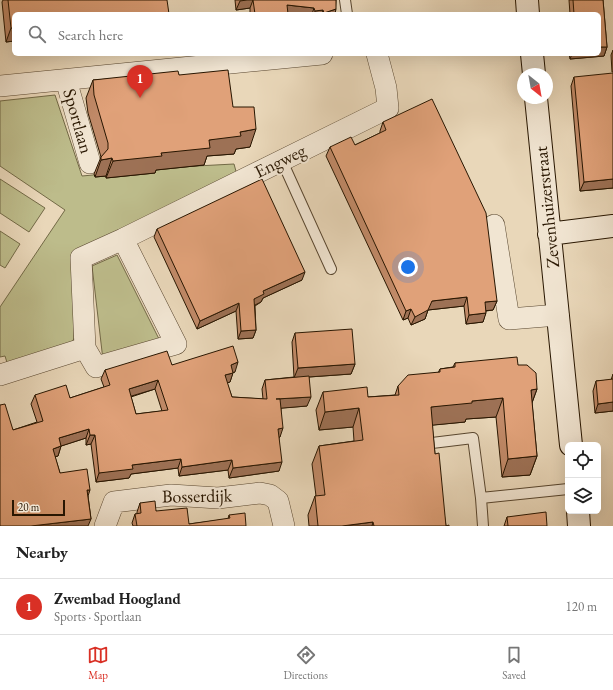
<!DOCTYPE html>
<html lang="en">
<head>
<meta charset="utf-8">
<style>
  :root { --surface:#fff; --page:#f6f6f6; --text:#222; --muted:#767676; --line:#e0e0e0; --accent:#d93025 }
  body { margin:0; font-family:"EB Garamond",serif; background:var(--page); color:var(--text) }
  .controls { position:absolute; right:12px; bottom:12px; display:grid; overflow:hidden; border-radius:6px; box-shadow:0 4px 16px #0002 }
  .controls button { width:36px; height:36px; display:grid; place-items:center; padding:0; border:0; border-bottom:1px solid var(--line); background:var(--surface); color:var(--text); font:20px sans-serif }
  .compass { position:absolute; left:517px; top:68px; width:36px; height:36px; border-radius:50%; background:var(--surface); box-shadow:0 4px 16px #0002; rotate:149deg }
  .scale { position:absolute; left:12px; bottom:10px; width:53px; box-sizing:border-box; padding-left:4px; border:2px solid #281601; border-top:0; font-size:11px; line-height:14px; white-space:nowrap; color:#281601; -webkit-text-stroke:3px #f1e5d2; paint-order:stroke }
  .you { position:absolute; left:408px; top:267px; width:14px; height:14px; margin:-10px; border:3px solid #fff; border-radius:50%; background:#1a73e8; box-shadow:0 0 0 6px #1a73e833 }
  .badge { display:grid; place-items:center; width:26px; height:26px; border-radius:50%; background:var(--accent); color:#fff; font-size:13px; font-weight:700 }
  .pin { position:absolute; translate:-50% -33px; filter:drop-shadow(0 1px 2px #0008) }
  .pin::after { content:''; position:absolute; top:21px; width:14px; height:12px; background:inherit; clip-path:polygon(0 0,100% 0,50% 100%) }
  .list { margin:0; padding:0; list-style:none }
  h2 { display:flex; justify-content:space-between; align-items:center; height:52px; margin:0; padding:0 16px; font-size:17px }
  h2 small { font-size:13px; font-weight:400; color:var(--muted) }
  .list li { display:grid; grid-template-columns:26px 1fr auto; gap:12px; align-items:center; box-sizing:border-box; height:56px; padding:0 16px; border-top:1px solid var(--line) }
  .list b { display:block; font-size:15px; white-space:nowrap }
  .list p { margin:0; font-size:13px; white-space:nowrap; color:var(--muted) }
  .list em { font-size:13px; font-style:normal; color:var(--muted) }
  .icon { flex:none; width:22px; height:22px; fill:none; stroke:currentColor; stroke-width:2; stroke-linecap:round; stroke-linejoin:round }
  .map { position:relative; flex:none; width:613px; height:526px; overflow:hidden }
  .search { position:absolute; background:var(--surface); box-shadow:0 4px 16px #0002; left:12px; right:12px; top:12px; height:44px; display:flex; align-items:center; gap:10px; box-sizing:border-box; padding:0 14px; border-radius:6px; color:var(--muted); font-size:15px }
  .sheet { height:108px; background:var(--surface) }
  nav { display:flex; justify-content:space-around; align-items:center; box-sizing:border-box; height:56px; border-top:1px solid var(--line); background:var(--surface); font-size:11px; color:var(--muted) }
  nav a { display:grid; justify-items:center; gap:2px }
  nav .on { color:var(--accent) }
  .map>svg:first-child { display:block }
  .green { fill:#bdbc8b; stroke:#726946 }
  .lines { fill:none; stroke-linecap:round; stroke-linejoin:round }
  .lane-casing { stroke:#58462f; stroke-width:12 }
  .street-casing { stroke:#58462f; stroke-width:22 }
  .secondary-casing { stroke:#281601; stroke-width:24 }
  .lane { stroke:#f1e5d2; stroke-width:10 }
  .street { stroke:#f1e5d2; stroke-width:21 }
  .secondary { stroke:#f1e5d2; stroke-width:22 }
  .wall { fill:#c18a68; stroke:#281601; fill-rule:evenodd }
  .shaded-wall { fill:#9d7155; stroke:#281601 }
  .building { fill:#e0a179; stroke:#281601; fill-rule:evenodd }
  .labels { text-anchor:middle; stroke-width:4; stroke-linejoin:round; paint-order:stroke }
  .street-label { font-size:18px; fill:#281601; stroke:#f1e5d2 }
</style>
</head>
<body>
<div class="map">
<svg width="613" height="526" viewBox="0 0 613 526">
  <rect width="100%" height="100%" fill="#e9d7b9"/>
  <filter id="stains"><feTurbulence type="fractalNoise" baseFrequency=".005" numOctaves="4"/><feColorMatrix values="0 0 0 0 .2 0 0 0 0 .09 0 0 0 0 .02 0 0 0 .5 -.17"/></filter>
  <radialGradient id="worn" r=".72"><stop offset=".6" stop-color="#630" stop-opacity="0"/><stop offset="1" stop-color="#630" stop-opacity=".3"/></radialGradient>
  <!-- green -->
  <path class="green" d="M55 95 82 176 178 167 234 164 237 175 75 253 74 338 71 346 9 369 5 356 0 357V307L65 210 0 166V101Z
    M0 179 45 208 29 232 0 213Z
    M0 231 20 244 5 268 0 265Z
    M117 255 161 343 103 360 92 266Z"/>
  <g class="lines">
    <defs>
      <path id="lane" d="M345 0 347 14
        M282 161 331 269
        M432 443 473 438 481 498
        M483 526 481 498 568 489"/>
      <path id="street" d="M66 80 90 163
        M0 86 322 54
        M494 225 509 319 558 315
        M85 348 81 258 123 239
        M0 375 85 348 96 367 176 344 123 239 388 108 386 88 377 54
        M105 526 114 502 171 495 218 498 260 493 270 495 278 501 284 526"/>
      <path id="secondary" d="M527 0 528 14
        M532 54 534 74
        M536 98 571 445
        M549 234 613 226
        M578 511 579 526"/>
    </defs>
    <!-- lane casing -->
    <use href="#lane" class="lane-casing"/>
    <!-- street casing -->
    <use href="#street" class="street-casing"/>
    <!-- secondary casing -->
    <use href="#secondary" class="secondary-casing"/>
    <!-- lane -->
    <use href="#lane" class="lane"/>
    <!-- street -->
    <use href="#street" class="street"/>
    <!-- secondary -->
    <use href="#secondary" class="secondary"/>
  </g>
  <!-- wall -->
  <path class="wall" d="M3 0H167L14 14V41L6 42 2 2Z
    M235 0H336L335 14H250V8L236 10Z
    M569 0H603L607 47 604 56 570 59 569 54H599V14H570Z
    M613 50V72H612L611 55Z
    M179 75 233 107 250 147 236 149 234 154 207 156 204 165 156 170 155 173 106 178V176L95 177 94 174 101 157 88 113 86 98 93 80Z
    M574 77 613 188 580 191 571 86Z
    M383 122 497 301 493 310 486 311 483 322 466 324 464 306 428 310 425 319 411 325 408 318 403 320 326 156 330 147 355 145 380 133V131Z
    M157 229 302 280 263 298 261 302 255 306 256 330 253 338 238 339 236 311 197 329 154 237Z
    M295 333 355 364 351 374 309 377 307 406 281 408 280 437 279 438V471L229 478 228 470 179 476 178 468 131 474 129 478 96 482 91 444 86 445V438L61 446 58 456 55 457 60 473 88 496 91 519 13 430 37 422 31 404 35 395 70 398 104 387 101 379 105 370 172 365 235 372H233L230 382 227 383 232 397 263 399 262 389 265 380 294 377 292 342ZM155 389 162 411 136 414 131 397Z
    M455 363 518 365 537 389 532 403 537 456 530 475 502 477 496 417 466 419 465 422 432 425 435 454 446 526H449H309L308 515 315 496H316L312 464 319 446 354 441 353 427 319 430 316 410 323 392 368 397 395 395 398 386 438 373 440 369 453 367Z
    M613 374V411L595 413 593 391 596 381 611 380Z
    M140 503 156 511 189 524 228 519 229 515 246 526H133L132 523 135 514H137V512Z
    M507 517 547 526H504Z"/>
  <!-- shaded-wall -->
  <path class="shaded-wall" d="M247 0H253L250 8 236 10 240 1Z
    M287 5 314 8 312 14H284Z
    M336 9 335 14H324V13Z
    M323 10 322 14H314L315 11Z
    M11 28H14V41L6 42Z
    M599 47H607L604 56 570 59 572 54H599Z
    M256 129 250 147 236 149 234 154 207 156 204 165 156 170 155 173 106 178 113 161 161 153 240 132Z
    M112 158 106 176 95 177 101 160Z
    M613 179V188L580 191 584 182Z
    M305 272 302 280 263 298 261 302 251 307 254 299 263 291Z
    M467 297 464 306 428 310 425 319 411 325 415 317 432 301Z
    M497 301 493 310 482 311 485 302Z
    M239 303 236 311 197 329 200 321Z
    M411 309 408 318 403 320 406 311Z
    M486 313 483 322 466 324 469 315Z
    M256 330 253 338 238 339 241 331Z
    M238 362 235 372 227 374 231 365Z
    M355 364 351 374 294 378 298 368Z
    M233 373 230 382 221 385 225 375Z
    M158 380 155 389 125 398 129 389Z
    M537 389 530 408 531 390Z
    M311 397 307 406 272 409 276 399Z
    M503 398 496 417 466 419 465 422 424 426 431 407 472 401Z
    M613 402V411L595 413 598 404Z
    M359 408 353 427 319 430 325 412Z
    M283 428 280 437 275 438 278 429Z
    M89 429 86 438 55 448 59 438Z
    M90 435H95L91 444 86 445Z
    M61 446 58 456 49 458 53 449Z
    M537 456 530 475 502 477 508 459Z
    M181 459 178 468 131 474 129 478 96 482 99 473 132 465Z
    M232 460 228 470 179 476 182 467Z
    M282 462 279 471 229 478 233 468Z
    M87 490H90L87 499Z
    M91 519 88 526H31Z
    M373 522 372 526H342Z"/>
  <!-- building -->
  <path class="building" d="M8 0H167L169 14 32 13V14H14V28H11Z
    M253 0H336V9L324 13 323 10 315 11 314 8 287 5 288 14H255Z
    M573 0H603L607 47H599V14H574Z
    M228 70 233 107H254L256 129 240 132 241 136 209 140 210 148 161 153 162 156 113 161 112 158 101 160V157L108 149V143L94 95 93 80 178 71 179 75Z
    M613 73V179L584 182 574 77Z
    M432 99 486 213 497 301 485 302 486 313 469 315 467 297 432 301 428 310 415 317 411 309 406 311 330 147 351 137 355 145 386 130 383 122Z
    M262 179 305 272 263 291 264 294 254 299 256 330 241 331 239 303 200 321 157 229Z
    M352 329 355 364 298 368 295 333Z
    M233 346 238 362 231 365 233 373 225 375 232 397 267 399 265 380 309 376 311 397 276 399H280L283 428 278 429 282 462 233 468 232 460 182 467 181 459 132 465 133 469 99 473 95 435H90L89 429 59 438 61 446 53 449 60 473 87 469 90 490H87L91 519 31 526H0V405L5 404 13 430 43 421 35 395 66 385 70 398 110 385 105 370 167 351 172 365ZM158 380 168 410 136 414 129 389Z
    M517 357 518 365H527L536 373 537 389 531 390 537 456 508 459 503 398 472 401V403L431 407 435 454 439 453 446 526 449 525V526H374L373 522 342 526H318L315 496 325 495 319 446 363 440 359 408 325 412 323 392 367 387 368 397 399 395 398 386 408 375 440 372V369L455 367V363Z
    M613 379V402L598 404 596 381Z
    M155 501 156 511 187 508 189 524 230 518 229 515 245 513 246 526H137L135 514 141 513 140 503Z
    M546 512 547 526H508L507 517Z"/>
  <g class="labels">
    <!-- street labels -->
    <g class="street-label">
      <text transform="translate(78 121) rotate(74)" y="6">Sportlaan</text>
      <text transform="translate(280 161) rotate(-26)" y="6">Engweg</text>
      <text transform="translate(547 207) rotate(-96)" y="6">Zevenhuizerstraat</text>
      <text transform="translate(197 496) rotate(-1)" y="6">Bosserdijk</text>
    </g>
  </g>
  <rect width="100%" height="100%" filter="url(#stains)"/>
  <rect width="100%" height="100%" fill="url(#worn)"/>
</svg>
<div class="controls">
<button><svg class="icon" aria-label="locate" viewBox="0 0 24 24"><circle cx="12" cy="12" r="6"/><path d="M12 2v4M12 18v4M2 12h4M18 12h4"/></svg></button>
<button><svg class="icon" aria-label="layers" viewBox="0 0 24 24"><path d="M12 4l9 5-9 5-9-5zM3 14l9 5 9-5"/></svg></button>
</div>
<svg class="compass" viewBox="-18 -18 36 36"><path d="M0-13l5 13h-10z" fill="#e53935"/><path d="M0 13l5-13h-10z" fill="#767676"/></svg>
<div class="scale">20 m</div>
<div class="you"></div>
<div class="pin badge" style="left:140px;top:98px">1</div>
<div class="search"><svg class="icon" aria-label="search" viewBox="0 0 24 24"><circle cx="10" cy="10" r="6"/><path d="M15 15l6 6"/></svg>Search here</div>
</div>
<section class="sheet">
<h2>Nearby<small></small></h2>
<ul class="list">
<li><span class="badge">1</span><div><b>Zwembad Hoogland</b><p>Sports · Sportlaan</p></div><em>120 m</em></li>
</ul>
</section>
<nav>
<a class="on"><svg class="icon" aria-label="map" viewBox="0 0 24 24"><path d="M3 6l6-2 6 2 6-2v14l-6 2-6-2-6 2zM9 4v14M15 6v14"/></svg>Map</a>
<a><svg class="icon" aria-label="directions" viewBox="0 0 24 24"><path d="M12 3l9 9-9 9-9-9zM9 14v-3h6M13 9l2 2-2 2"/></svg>Directions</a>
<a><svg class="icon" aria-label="saved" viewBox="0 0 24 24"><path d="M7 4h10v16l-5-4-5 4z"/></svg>Saved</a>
</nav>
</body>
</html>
